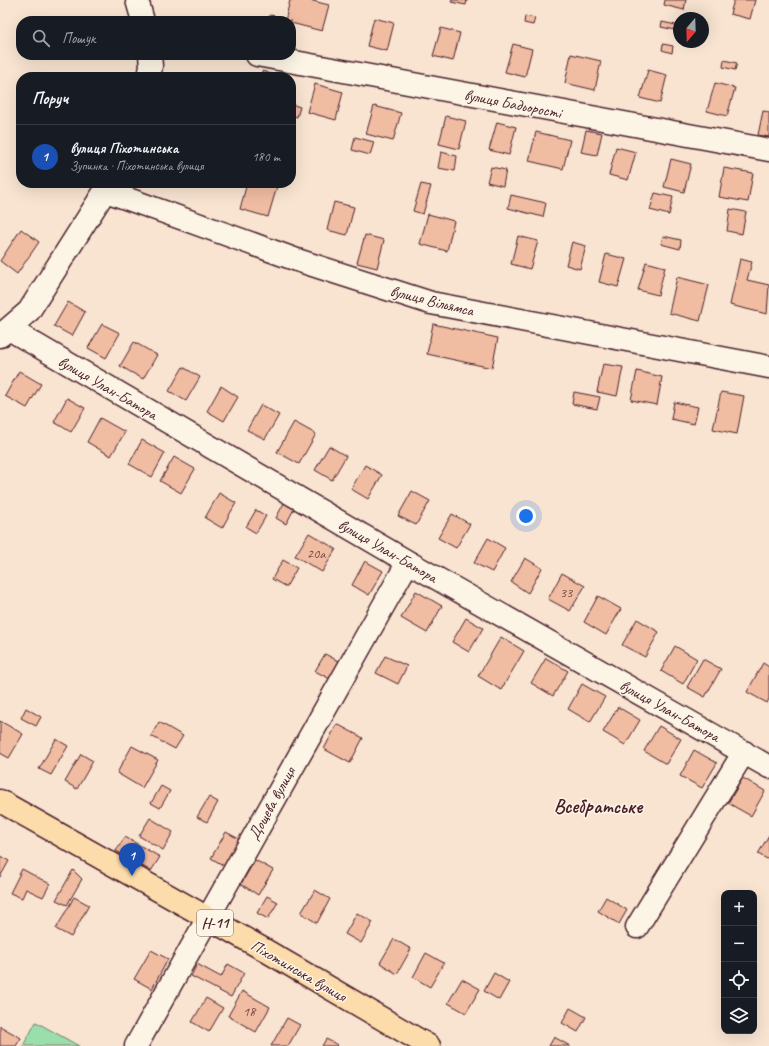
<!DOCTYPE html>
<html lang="uk">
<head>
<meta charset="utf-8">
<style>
  :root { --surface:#171b24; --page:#242831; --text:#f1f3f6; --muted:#9ea1a6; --line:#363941; --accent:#b45309 }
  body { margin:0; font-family:Caveat,sans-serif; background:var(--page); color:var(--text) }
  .controls { position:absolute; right:12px; bottom:12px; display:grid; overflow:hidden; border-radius:8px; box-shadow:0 4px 16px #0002 }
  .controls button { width:36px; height:36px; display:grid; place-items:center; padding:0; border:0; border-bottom:1px solid var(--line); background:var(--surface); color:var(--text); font:20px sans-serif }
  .compass { position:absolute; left:673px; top:12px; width:36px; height:36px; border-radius:50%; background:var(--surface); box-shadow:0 4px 16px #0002; rotate:199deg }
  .you { position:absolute; left:526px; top:516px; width:14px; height:14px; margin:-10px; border:3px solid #fff; border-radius:50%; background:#1a73e8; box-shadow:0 0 0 6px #1a73e833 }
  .badge { display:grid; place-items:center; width:26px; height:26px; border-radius:50%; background:var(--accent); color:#fff; font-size:13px; font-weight:700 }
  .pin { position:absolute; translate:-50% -33px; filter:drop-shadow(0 1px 2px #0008) }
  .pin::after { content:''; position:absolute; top:21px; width:14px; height:12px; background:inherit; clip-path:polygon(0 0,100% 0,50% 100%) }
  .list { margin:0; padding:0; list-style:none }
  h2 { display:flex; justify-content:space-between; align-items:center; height:52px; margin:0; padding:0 16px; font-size:17px }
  h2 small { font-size:13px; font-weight:400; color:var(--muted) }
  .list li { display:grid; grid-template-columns:26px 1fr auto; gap:12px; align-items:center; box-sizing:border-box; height:64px; padding:0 16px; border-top:1px solid var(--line) }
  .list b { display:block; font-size:15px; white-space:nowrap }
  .list p { margin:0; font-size:13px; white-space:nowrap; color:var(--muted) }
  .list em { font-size:13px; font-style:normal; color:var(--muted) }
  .icon { flex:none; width:22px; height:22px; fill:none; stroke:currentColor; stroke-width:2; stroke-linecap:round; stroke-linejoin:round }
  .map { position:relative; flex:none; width:769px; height:1046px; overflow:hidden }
  .search { position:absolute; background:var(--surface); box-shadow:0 4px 16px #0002; left:16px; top:16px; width:280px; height:44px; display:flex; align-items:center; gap:10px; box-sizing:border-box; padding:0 14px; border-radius:16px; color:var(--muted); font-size:15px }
  .panel { position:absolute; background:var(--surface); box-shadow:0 4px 16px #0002; left:16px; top:72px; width:280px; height:116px; border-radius:16px }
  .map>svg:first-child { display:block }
  .green { fill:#99deab; stroke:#727e6b }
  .building { fill:#f0bca2; stroke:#4a1f2b }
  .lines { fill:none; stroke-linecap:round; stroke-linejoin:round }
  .minor-casing { stroke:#4a1f2b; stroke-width:25 }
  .major-casing { stroke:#4a1f2b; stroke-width:25 }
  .minor { stroke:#fcf5e5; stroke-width:22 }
  .major { stroke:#fddcac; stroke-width:22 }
  .labels { text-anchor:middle; stroke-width:3; stroke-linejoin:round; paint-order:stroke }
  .number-label { font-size:14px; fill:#744649 }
  .shield { fill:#fcf5e5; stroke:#7f5f63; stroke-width:1 }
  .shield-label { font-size:15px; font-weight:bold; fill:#4a1f2b }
  .street-label { font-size:16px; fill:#4a1f2b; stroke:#fcf5e5 }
  .district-label { font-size:20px; font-weight:bold; fill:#4a1f2b; stroke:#fcf5e5 }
</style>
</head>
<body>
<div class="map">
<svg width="769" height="1046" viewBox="0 0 769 1046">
  <rect width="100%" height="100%" fill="#f8e4d1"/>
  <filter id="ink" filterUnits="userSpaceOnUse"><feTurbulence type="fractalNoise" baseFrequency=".025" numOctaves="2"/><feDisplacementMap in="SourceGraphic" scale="8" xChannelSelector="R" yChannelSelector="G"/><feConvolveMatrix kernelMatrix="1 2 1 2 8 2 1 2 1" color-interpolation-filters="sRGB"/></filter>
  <g filter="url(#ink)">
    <!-- green -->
    <path class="green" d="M36 1022 79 1046H23Z"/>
    <!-- building -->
    <path class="building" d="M290 0H309L329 5 322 31 291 23V21H285Z
      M452 0H467L466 5 451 2Z
      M665 0H686L684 10 664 5Z
      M734 0H755L750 19 730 14Z
      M270 15 280 17 279 21H268Z
      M525 16 535 18 533 25 524 23Z
      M374 18 394 23 387 51 367 46Z
      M662 22 676 25 675 30 661 27Z
      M441 28 460 33 453 61 433 56Z
      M513 44 532 49 525 77 505 72Z
      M663 44 673 46 672 53 662 50Z
      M571 54 601 61 595 90 565 83Z
      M724 60 737 63 735 70 723 67Z
      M648 70 667 75 660 103 640 98Z
      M262 71 281 77H260Z
      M715 83 735 88 727 116 707 111Z
      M315 84 343 92 336 120 307 112Z
      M291 104 300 107 297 117 291 115Z
      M374 106 401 113 393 141 366 134Z
      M763 111 769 112V137L758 135Z
      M446 116 466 121 459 149 439 144Z
      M497 122 516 127 509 155 489 150Z
      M586 130 602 133 597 155 581 152Z
      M536 132 570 140 563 169 529 161Z
      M355 137 374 142 370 155 352 150Z
      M616 147 636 152 628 180 609 175Z
      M441 152 457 156 455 171 438 168Z
      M671 159 691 164 684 192 664 187Z
      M491 167 506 170 503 186 487 182Z
      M724 168 753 173 748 202 719 197Z
      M247 183H278L268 217 240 209Z
      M421 184 431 186 423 214 413 211Z
      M655 193 673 197 669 215 650 210Z
      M511 195 546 203 543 217 508 208Z
      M334 202 354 207 347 235 327 230Z
      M730 209 746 212 742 234 727 231Z
      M428 214 454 221 447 251 420 244Z
      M21 229 39 242 17 274 0 261Z
      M365 235 384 240 377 268 357 263Z
      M518 236 538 241 530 269 511 264Z
      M663 236 681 240 680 249 661 244Z
      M572 242 586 246 580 269 566 265Z
      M606 254 626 259 618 287 599 282Z
      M740 259 752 262 747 280 769 285 767 314 730 305Z
      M646 262 665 267 658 295 638 290Z
      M677 277 709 285 700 321 669 313Z
      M68 302 85 312 72 336 54 326Z
      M102 324 120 333 106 358 88 348Z
      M433 324 498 338 492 368 427 354Z
      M134 342 157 355 143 379 120 366Z
      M603 364 623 367 617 396 597 392Z
      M183 367 200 377 186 401 169 391Z
      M19 371 41 384 27 408 5 396Z
      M637 371 662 377 657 405 631 400Z
      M221 386 238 397 224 421 207 411Z
      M574 392 600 397 597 409 572 404Z
      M721 392 744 396 737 434 713 429Z
      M67 398 85 408 71 432 54 422Z
      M674 402 698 407 694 424 671 419Z
      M261 405 279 415 265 439 247 430Z
      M100 418 125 432 111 456 87 442Z
      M294 422 316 434 299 464 277 452Z
      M142 440 165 453 152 477 129 464Z
      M329 446 346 456 332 480 315 470Z
      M174 457 195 469 181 493 160 481Z
      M365 465 382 475 368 499 351 489Z
      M412 491 430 501 416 525 398 516Z
      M219 493 236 503 222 528 205 518Z
      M284 503 294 509 286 524 276 518Z
      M256 510 266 516 256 533 246 527Z
      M452 514 470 524 456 548 438 538Z
      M309 533 336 549 322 572 295 556Z
      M488 538 505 548 492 572 474 563Z
      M525 558 542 568 528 593 511 582Z
      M283 560 297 568 286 587 272 579Z
      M365 561 383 571 369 595 352 585Z
      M562 573 585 586 570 611 548 599Z
      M416 591 442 606 427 633 401 618Z
      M598 596 621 609 606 635 584 622Z
      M466 618 483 628 469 652 452 642Z
      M637 619 659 632 645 657 622 645Z
      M501 637 524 651 501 690 478 676Z
      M675 646 697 659 683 684 661 671Z
      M325 654 340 662 330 679 315 671Z
      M385 656 407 666 398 684 376 673Z
      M546 658 568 671 553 696 531 683Z
      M703 659 721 669 705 697 687 687Z
      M763 663 769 667V699L767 703 747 692Z
      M582 684 605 697 590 722 568 709Z
      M618 707 640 720 625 745 603 732Z
      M26 708 41 717 36 726 21 718Z
      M0 721 23 734 9 758 0 753Z
      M159 722 183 736 175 749 151 736Z
      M337 724 363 738 350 763 324 749Z
      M659 726 681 739 666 764 644 751Z
      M56 739 68 746 51 775 39 769Z
      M132 746 158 760 142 788 117 773Z
      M694 750 717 763 702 788 680 776Z
      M81 754 93 761 77 789 65 782Z
      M743 778 765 791 751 816 728 803Z
      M161 786 170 791 160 808 151 803Z
      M209 797 218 802 207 822 197 817Z
      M150 818 173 832 163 850 139 836Z
      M226 832 241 840 226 867 211 858Z
      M769 835V860L758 854Z
      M125 837 160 857 151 871 116 851Z
      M0 856 9 861 0 877Z
      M255 860 273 870 258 895 241 884Z
      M22 869 50 884 43 897 26 889 22 898 10 893Z
      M73 870 82 879 67 905 56 900Z
      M315 890 330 899 317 923 301 913Z
      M267 896 278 902 268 919 257 913Z
      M74 897 89 905 71 937 56 929Z
      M606 897 627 910 619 924 598 911Z
      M357 913 373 922 361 943 345 934Z
      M394 939 411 949 397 974 380 963Z
      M151 950 168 959 152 989 134 979Z
      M426 953 444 963 430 987 413 977Z
      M197 964 221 977 228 964 244 973 231 997 191 976Z
      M494 973 509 982 499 1000 484 991Z
      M462 979 480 989 466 1013 448 1003Z
      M242 991 270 1007 256 1032 228 1016Z
      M206 998 223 1008 209 1032 192 1022Z
      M570 1008 586 1017 578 1032 562 1023Z
      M287 1018 300 1025 288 1046H271Z
      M0 1026 21 1038 16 1046H0Z
      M554 1037 570 1046H549Z
      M326 1039 338 1045 337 1046H322Z"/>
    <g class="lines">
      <defs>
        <path id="minor" d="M137 0 143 21
          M257 55 769 150
          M149 77 151 66 150 55
          M106 191 297 260 431 303 769 367
          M9 329 408 562 769 767
          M0 336 29 311 110 183
          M637 927 744 752
          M136 1046 408 562"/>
        <path id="major" d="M0 801 263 949 429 1046"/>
      </defs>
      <!-- minor casing -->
      <use href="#minor" class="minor-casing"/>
      <!-- major casing -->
      <use href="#major" class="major-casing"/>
      <!-- minor -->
      <use href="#minor" class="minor"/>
      <!-- major -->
      <use href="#major" class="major"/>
    </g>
  </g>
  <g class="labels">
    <!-- number labels -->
    <g class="number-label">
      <text x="316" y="558">20а</text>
      <text x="566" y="597">33</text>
      <text x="249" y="1016">18</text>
    </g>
    <!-- shield labels -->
    <rect class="shield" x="197" y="910" width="36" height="26" rx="3"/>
    <g class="shield-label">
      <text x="215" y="928">Н-11</text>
    </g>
    <!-- street labels -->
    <g class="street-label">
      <text transform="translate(513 103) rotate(11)" y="6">вулиця Бадьорості</text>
      <text transform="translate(432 300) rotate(14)" y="6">вулиця Вільямса</text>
      <text transform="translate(108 387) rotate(30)" y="6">вулиця Улан-Батора</text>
      <text transform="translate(388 550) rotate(30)" y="6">вулиця Улан-Батора</text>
      <text transform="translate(670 710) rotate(29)" y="6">вулиця Улан-Батора</text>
      <text transform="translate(271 803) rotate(-61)" y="6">Дощева вулиця</text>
      <text transform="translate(299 970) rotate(30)" y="6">Піхотинська вулиця</text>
    </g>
    <!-- district labels -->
    <g class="district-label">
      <text x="598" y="813">Всебратське</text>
    </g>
  </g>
</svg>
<div class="controls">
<button>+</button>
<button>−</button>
<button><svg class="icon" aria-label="locate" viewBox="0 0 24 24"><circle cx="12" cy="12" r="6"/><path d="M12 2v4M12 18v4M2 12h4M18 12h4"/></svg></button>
<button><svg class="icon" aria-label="layers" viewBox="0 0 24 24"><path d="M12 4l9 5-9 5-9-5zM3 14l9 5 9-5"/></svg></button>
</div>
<svg class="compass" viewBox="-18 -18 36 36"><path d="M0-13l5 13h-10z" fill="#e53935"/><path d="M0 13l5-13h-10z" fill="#9ea1a6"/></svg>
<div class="you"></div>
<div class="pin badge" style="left:132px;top:876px;background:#1a4fb4">1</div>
<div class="search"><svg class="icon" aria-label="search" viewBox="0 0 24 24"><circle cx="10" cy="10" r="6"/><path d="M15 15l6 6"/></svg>Пошук</div>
<section class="panel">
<h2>Поруч<small></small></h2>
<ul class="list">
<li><span class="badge" style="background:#1a4fb4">1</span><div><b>вулиця Піхотинська</b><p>Зупинка · Піхотинська вулиця</p></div><em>180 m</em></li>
</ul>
</section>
</div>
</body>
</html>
